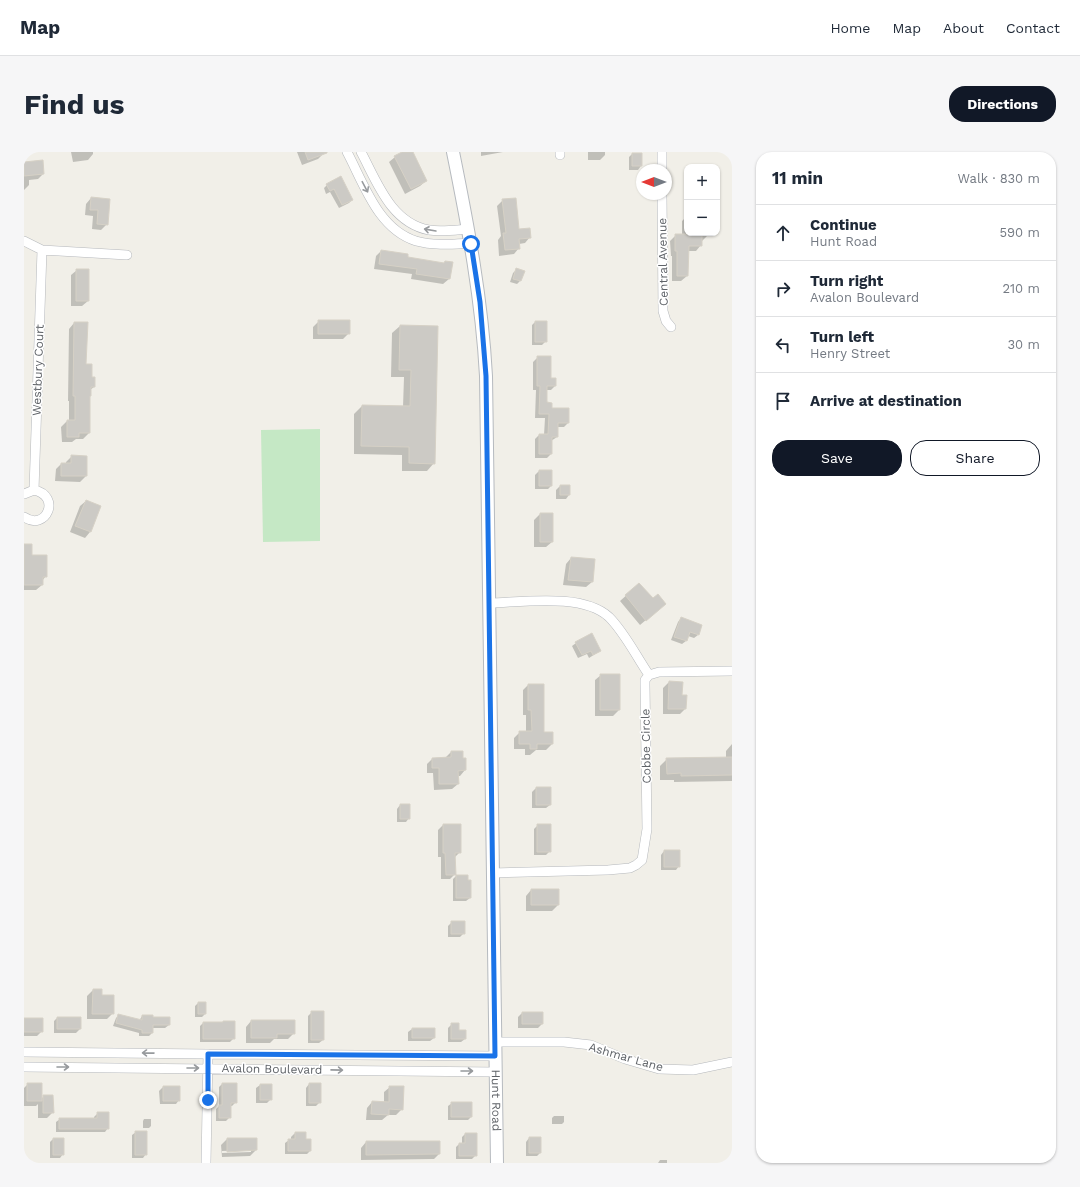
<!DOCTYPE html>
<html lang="en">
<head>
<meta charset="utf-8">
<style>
  :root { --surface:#fff; --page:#f6f6f7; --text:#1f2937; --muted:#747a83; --line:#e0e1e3; --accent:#111827 }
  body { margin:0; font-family:"Work Sans",sans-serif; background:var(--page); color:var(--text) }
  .controls { position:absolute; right:12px; top:12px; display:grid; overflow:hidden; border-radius:8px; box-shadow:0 1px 3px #0004 }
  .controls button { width:36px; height:36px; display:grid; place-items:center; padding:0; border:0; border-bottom:1px solid var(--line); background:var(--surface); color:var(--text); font:20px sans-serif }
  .compass { position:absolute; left:612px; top:12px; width:36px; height:36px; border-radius:50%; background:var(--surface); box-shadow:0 1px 3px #0004; rotate:270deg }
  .stop { position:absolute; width:12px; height:12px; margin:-9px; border:3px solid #1a73e8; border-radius:50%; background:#fff }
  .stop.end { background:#1a73e8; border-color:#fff; box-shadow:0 1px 4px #0008 }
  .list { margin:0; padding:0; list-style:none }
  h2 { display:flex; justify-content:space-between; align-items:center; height:52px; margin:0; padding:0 16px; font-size:17px }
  h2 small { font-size:13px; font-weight:400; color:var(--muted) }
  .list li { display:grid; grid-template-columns:26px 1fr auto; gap:12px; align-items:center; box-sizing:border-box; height:56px; padding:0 16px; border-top:1px solid var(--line) }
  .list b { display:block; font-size:15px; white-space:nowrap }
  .list p { margin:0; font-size:13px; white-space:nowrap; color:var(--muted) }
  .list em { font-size:13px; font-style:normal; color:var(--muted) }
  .actions { display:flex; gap:8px; padding:12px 16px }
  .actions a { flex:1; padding:9px 0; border:1px solid var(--accent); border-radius:16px; text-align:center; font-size:14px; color:var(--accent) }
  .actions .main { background:var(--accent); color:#fff }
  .icon { flex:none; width:22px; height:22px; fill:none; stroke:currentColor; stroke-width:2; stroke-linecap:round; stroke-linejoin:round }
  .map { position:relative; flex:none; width:708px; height:1011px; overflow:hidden; border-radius:16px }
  header { display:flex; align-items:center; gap:24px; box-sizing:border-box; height:56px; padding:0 20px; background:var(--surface); border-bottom:1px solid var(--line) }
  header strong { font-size:19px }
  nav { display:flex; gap:22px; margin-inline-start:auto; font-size:14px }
  .intro { display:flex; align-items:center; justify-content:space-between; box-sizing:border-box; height:96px; padding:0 24px }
  h1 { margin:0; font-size:28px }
  .button { padding:10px 18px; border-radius:16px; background:var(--accent); color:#fff; font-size:14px; font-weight:700 }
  main { display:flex; gap:24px; padding:0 24px }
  aside { flex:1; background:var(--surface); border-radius:16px; box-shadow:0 1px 3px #0004 }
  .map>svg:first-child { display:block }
  .green { fill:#c5e8c5 }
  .shadow { fill:#0003; fill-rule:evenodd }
  .building { fill:#cccac5; stroke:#d6d1c6 }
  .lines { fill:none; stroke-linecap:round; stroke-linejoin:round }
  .street-casing { stroke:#b5b8bc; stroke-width:10 }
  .secondary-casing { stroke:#b6babf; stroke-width:14 }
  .street { stroke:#fff; stroke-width:9 }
  .secondary { stroke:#fff; stroke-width:12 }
  .oneway { stroke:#979a9d }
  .route { stroke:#1a73e8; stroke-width:5 }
  .labels { text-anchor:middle; stroke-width:3; stroke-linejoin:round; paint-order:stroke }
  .street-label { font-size:12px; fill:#5f6368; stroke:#fff }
</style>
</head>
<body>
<header>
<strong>Map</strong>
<nav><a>Home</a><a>Map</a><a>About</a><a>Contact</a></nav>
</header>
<div class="intro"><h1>Find us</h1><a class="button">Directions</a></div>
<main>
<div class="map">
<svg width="708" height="1011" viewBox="0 0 708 1011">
  <rect width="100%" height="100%" fill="#f1efe8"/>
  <!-- green -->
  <path class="green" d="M296 277V389L239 390 237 278Z"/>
  <!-- shadow -->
  <path class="shadow" d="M47 0H69V2L64 8 49 10Z
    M273 0H299L300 1 294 7 278 13Z
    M380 0H388L402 29 396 34 381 42 365 10 371 5Z
    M457 0H479L457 4Z
    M564 0H581V3L576 8H564Z
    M608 2 617 14 614 18H605V5Z
    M0 11 19 22 14 27 5 28V33L0 38Z
    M303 33 328 48 325 51 315 56 306 40 302 42 300 36Z
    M67 46 83 72 77 78 68 77 69 64 61 63 62 52Z
    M479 48 494 78 506 85 501 91 495 92V96L490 102 475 104 474 88 477 84 473 54Z
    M663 64V81H683V84L677 90V93L672 99H664L663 124 657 129H648V104H647L646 89 652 83H658V69Z
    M357 99 383 106 419 112 421 110 425 127 419 132 387 127 388 122 350 117 352 104Z
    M493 117 499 119 496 129 493 132 486 130 489 121Z
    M53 118 64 149 58 154H47V123Z
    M295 169 325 181 319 187H289V175Z
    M511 170 522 189 518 193H508V173Z
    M50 171 61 213 70 235 66 238 65 245V281L59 287H52L48 290H38L37 275 43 269H45V249H44L45 177Z
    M376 174 413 175 410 311 403 319H378V303L330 302V262L338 254 379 255 380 225H367L368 181Z
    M514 205 531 234 527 238H522V251L544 271 540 275H533V285L527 289V302L523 306H511V287L515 283H520L521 266H511L512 238H509V210Z
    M48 304 62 305V324L56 330 31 329 32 317 37 312H42V310Z
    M515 319 527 334 524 337H511V323Z
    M536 334H545V343L542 347H532V338Z
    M62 349 76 354 66 380 61 386 46 380 56 354Z
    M516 362H528V390L522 395H510V368Z
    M0 393 22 424 18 429V433L12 438H0Z
    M547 406 568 430 562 435 539 433 542 412Z
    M615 432 635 457 616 473 596 449Z
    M657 466 677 473 674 483 670 486 664 484 662 489 658 492 647 488 654 470Z
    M552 491 576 499 565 506 563 502 554 506 548 494Z
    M577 523 595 558 589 564H571V528Z
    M645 530 657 544 661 557 656 562H639V536Z
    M504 533 519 581 528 592 522 598H512L506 603H501V597H490V586L496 580H502V563H499V538Z
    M708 592V629L650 630V628H636V614L643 607 702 606V599Z
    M427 600 438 607 441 618 436 624H433L434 632 428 637 410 638 409 621H403V612L408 607 421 606Z
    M512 636H526V653L522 656H508V640Z
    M376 653 385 666 382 670H373V657Z
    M419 673 436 700 430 706 431 722 426 727H417V705H414V678Z
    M514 673 526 699 522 703H510V677Z
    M640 699 655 714 652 718H637V703Z
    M432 724 446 746 442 749H429V727Z
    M507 738 534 753 528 759H502V744Z
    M428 770 440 781 436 785H424V774Z
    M69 838H77V844L89 861 83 867H63V844Z
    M174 851 181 862 178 865H171V854Z
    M288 860 299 888 295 891H284V864Z
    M498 861H518V872L514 876H494V865Z
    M95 863 115 869 118 864H128V866L145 873 141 876H128V881L125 884H115V881L89 874 92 866Z
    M33 866 56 877 52 881H30V869Z
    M0 867 18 879 13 884H0Z
    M227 869 270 881 264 887H250L246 891H222V875Z
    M179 871 210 886 206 890H176V874Z
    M428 872 441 887 437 890H424V876Z
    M388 877 410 886 406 889H384V880Z
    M4 932 17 947 20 944 29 960 23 966H14V952L12 954H0V936Z
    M198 932 212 950 208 954H206V965L202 969H192V957L195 954V935Z
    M285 932 296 950 292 954H282V936Z
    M236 933 247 947 243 951H232V936Z
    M139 935 155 948 152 952H136L135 939Z
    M366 935 378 957 372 963H364L358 968H342L343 956 348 950 360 951V940Z
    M428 951 447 965 444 968H424V954Z
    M74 961 84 976 81 980H32V970L36 967H70V965Z
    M530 964H540V970L538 972H528V966Z
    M120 967H127V974L125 976H119V969Z
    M112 980 122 1002 119 1006H108V983Z
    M271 981H281V988L286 999 283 1002H261V991L265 988H267V985Z
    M441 982 452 1003 448 1007H432V995L435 992H438V985Z
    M30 986 39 1002 36 1006H26V990Z
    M505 986 516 1001 513 1004H502V990Z
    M203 987H232V998L226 1004 198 1005 197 993ZM227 998V1000L198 1001V999Z
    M342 990 415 1002 410 1007 337 1008V996Z
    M636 1008H643V1011H634Z"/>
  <!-- building -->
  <path class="building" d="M281 0H303V1L284 8Z
    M378 0H389L403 29 387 37 370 4Z
    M608 1H618V14H608Z
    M19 8 20 22 0 24V10Z
    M317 24 329 48 318 53 310 37 306 39 302 32Z
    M67 45 86 47 84 73 73 72 74 58H66Z
    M492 46 495 77 506 76 507 86 495 87 496 97 481 98 479 81H482L478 47Z
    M663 81H678V94H665L664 124H653V99H651V82H663Z
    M357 98 384 102V105L420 111 421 109 429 110 426 127 392 122 393 117 355 112Z
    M492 116 501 119 497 129 489 127Z
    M52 117H65V149H52Z
    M294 168H326V182H294Z
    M511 169H523V190H511Z
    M50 170H64L62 212H68V225H71V235H67V244H66V281H55V285H43V268H51V244H49Z
    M376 173 414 174 411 312 385 311V295L337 294 338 253 386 254 387 218H375Z
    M513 204H527V226H532V234H523V250L528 251V256H545V271H534V285H528V302H515V282H524L525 262H515L516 234H513Z
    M47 303 63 304V324H37V311H47Z
    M515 318H528V334H515Z
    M536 333H546V343H536Z
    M62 348 77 354 67 380 51 374Z
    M516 361H529V390H516Z
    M0 392H8V403H23V425H19V433H0Z
    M547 405 571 407 569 430 544 428Z
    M615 431 629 446 634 442 642 452 622 469 601 443Z
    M657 465 678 473 675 483 666 480 663 489 650 485Z
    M568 481 577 499 569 503 567 499 558 503 551 490Z
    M576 522H596V558H576Z
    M645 529 659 530 658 543H663L662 557H644Z
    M504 532H520V580H529V592H513V597H506V592H495V579H508L507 558H504Z
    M427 599H439V606H442V618L434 619 435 632H415V616H408V606L427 605Z
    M708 605V623L657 624V621L643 622 642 606Z
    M512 635H527V653H512Z
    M376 652H386V667H376Z
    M419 672H437V701H431L432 723H422L421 701H419Z
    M513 672H527V700H513Z
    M640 698H656V715H640Z
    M432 723H444V728H447V746H432Z
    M507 737H535V753H507Z
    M427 769H441V782H427Z
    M69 837H78V843H90V862H68Z
    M174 850H182V862H174Z
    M287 859H300V888H287Z
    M498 860H519V872H498Z
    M94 862 118 868V863H129V865H146V873H129V881H118V878L92 871Z
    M33 865H57V877H33Z
    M0 866H19V880H0Z
    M227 868H271V882H253V886H227Z
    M199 869H211V887H179V870H199Z
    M427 871H435V878H442V887H427Z
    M388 876H411V886H388Z
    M3 931H18V949H3Z
    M198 931H213V951H207V966H195V953H198Z
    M285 931H297V951H285Z
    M236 932H248V948H236Z
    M139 934H156V949H139Z
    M365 934H380L379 958 365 957V963L347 962 348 949 365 950Z
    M19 943H29L30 961H19Z
    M427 950H448V965H427Z
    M73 960H85V977H35V966H73Z
    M111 979H123V1003H111Z
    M271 980H282V987H287V999H264V987H271Z
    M441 981H453V1004H435V991H441Z
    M505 985H517V1001H505Z
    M29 986H40V1003H29Z
    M203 986H233V998L203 1000Z
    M342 989H416V1002L342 1003Z"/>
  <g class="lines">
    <defs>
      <path id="street" d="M323 0C340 32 354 77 392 89 410 94 429 92 447 91
        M337 0C353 30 367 71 405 78 417 80 431 78 444 77
        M536 0V3
        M638 0V18
        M638 42 639 159 642 169 647 175
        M0 89 18 98 103 103
        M10 338 18 98
        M0 342 10 338C38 344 22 380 0 365
        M466 451C500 450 559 441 585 465 601 481 612 504 625 523L621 528V533L623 677 618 708 612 713 606 716 584 718 469 721
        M625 523 635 520 708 519
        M471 890H540L567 893 601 907 635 917 669 918 708 910
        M0 900 184 902 471 904
        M0 915 472 920
        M182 1011 184 902"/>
      <g id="secondary">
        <path id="s1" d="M429 0C444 74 458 148 462 224L473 1011"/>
      </g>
    </defs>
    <!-- street casing -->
    <use href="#street" class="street-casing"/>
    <!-- secondary casing -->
    <use href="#secondary" class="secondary-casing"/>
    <!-- street -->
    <use href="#street" class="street"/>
    <!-- secondary -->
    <use href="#secondary" class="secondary"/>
  </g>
  <!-- one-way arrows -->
  <defs><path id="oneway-shaft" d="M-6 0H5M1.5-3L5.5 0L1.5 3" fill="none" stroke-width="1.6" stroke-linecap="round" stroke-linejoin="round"/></defs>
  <g class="oneway">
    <use href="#oneway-shaft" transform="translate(341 35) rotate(62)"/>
    <use href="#oneway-shaft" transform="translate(406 78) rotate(-170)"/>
    <use href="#oneway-shaft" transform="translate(124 901) rotate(-179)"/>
    <use href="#oneway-shaft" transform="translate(39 915)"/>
    <use href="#oneway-shaft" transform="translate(169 916)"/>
    <use href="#oneway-shaft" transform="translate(313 918) rotate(1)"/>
    <use href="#oneway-shaft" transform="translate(443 919)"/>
  </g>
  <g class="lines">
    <!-- route -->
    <path class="route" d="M184 948V902L471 904 462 224 456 150 447 92"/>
  </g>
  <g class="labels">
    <!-- street labels -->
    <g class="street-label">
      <text transform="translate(639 110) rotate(-91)" y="4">Central Avenue</text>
      <text transform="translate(14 218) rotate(-88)" y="4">Westbury Court</text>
      <text transform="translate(622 594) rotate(-91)" y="4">Cobbe Circle</text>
      <text transform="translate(602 905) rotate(16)" y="4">Ashmar Lane</text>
      <text transform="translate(248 917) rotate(1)" y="4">Avalon Boulevard</text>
      <text dy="4" stroke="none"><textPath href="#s1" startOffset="951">Hunt Road</textPath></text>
    </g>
  </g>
</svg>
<div class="controls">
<button>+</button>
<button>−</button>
</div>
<svg class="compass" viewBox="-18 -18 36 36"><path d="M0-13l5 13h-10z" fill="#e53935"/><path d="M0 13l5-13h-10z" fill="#747a83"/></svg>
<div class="stop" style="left:447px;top:92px"></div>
<div class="stop end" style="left:184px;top:948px"></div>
</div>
<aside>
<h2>11 min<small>Walk · 830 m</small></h2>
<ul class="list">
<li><svg class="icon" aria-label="ahead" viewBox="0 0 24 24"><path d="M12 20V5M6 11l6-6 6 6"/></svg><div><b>Continue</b><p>Hunt Road</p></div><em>590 m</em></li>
<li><svg class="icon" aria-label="right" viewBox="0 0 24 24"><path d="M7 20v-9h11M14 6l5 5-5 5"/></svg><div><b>Turn right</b><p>Avalon Boulevard</p></div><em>210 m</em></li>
<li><svg class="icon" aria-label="left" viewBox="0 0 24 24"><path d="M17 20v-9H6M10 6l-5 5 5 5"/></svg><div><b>Turn left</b><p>Henry Street</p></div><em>30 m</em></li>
<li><svg class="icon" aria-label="arrive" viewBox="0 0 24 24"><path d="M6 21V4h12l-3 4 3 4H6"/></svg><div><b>Arrive at destination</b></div></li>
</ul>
<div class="actions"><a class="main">Save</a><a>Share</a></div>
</aside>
</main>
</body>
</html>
